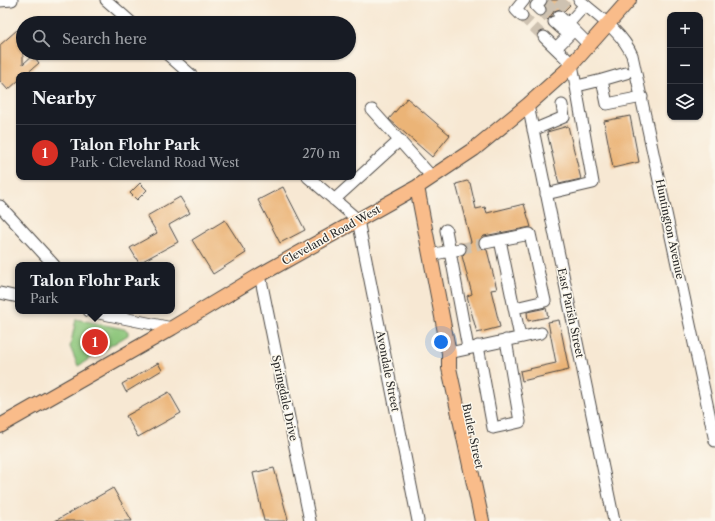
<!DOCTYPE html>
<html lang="en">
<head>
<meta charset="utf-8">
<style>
  :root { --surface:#171b24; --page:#20242c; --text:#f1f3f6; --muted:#9ea1a6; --line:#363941; --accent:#d93025 }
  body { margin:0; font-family:"Libre Caslon Text",serif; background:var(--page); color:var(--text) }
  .controls { position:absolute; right:12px; top:12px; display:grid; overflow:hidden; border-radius:8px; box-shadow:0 1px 3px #0004 }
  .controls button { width:36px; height:36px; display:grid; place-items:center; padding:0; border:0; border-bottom:1px solid var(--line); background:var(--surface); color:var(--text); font:20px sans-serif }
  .you { position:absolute; left:441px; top:342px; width:14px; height:14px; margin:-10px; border:3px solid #fff; border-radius:50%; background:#1a73e8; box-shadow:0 0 0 6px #1a73e833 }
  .badge { display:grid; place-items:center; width:26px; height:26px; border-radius:50%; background:var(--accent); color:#fff; font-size:13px; font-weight:700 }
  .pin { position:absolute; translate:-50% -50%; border:2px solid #fff; box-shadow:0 1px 4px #0006 }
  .popup { position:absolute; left:15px; top:262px; width:160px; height:52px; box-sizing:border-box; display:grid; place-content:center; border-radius:8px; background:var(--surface); filter:drop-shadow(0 1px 3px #0005); font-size:13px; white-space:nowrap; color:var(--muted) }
  .popup b { font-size:15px; color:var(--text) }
  .popup::after { content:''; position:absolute; left:50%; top:100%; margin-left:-8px; border:8px solid transparent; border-top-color:var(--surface) }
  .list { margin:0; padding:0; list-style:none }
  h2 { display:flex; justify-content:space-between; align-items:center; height:52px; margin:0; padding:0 16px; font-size:17px }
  h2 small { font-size:13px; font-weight:400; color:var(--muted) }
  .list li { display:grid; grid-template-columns:26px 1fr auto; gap:12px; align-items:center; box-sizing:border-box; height:56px; padding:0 16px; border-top:1px solid var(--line) }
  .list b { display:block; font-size:15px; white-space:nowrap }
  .list p { margin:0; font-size:13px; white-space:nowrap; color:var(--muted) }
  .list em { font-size:13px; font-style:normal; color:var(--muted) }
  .icon { flex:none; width:22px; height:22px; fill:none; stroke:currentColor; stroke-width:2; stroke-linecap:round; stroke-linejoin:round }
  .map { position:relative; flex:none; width:715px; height:521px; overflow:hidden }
  .search { position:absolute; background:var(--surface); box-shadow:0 1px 3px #0004; left:16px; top:16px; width:340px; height:44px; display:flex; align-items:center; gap:10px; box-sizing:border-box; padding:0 14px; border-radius:22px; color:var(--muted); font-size:15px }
  .panel { position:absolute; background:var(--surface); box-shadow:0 1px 3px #0004; left:16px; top:72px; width:340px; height:108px; border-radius:8px }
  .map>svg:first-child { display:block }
  .green { fill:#8bc579; stroke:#5b7852 }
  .building { fill:#ebb477 }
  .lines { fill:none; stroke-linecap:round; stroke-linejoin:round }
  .minor-tunnel { stroke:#cec2b1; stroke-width:11; stroke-dasharray:11 5.5; stroke-linecap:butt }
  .minor-casing { stroke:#4a4744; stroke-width:13 }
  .major-casing { stroke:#4a4744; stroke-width:16 }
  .minor { stroke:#fff; stroke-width:11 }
  .major { stroke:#f9bc8a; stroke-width:14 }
  .labels { text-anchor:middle; stroke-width:3; stroke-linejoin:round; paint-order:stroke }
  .street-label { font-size:11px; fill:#2b2b2b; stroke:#fbf7ec }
</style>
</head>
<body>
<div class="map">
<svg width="715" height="521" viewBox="0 0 715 521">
  <rect width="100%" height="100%" fill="#fbf7ec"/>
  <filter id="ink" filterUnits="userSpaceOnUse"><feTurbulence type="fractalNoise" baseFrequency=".025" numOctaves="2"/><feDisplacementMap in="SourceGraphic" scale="8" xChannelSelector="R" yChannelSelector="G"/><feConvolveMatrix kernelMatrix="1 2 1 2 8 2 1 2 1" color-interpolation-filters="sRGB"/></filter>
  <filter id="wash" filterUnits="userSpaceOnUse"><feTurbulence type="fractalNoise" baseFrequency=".012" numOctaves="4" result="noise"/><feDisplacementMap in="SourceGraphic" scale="16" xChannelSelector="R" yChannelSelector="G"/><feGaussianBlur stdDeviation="0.9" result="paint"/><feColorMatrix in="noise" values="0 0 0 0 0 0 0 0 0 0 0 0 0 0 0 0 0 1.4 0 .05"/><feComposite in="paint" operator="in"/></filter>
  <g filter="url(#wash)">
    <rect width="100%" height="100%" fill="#f7e8d3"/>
    <!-- green -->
    <path class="green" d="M76 319 124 329 128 331V335L78 366 70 347Z"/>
    <g id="blocks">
      <!-- building -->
      <path class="building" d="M549 0H564L570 5 564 11 560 9 554 11 548 20 543 16 547 12 545 6Z
        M17 30 23 37V64L33 55 39 63 25 75H19V80L8 90 0 81V45Z
        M407 98 450 135 432 157 389 119Z
        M630 116 639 162 613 168 604 121Z
        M568 126 581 179 559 184 547 132Z
        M467 181 470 183 476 209 485 207 487 213 524 204 531 227 484 236 479 240 480 247 487 250 497 289 491 290 500 327 477 333 467 296 472 294 462 256 467 251 464 244 471 242 456 184Z
        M140 183 147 190 137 200 130 193Z
        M283 187 305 230 280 243 258 200Z
        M180 197 190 213 169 225 178 242 139 263 130 248 157 233 147 216Z
        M225 220 246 253 213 274 192 240Z
        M546 308 548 317 528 321 527 312Z
        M559 320 569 370 522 381 520 371 556 363 548 322Z
        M158 363 162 370 126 392 122 384Z
        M169 392 181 413 138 437 126 416Z
        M274 468 288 519 286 521H264L253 473Z
        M113 488 132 521H55Z"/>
    </g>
  </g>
  <g filter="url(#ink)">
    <use href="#blocks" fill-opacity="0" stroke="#4a4744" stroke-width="1"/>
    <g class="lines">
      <!-- minor-tunnel -->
      <path class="minor-tunnel" d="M558 0 567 8
        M546 3 559 16
        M540 10 554 22
        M522 16 544 37
        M460 249 485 243"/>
      <defs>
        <path id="minor" d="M106 0 132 23
          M579 0C598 16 622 32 632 55L715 441
          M0 1 12 0
          M585 5 568 24 589 45
          M540 10 536 6 541 0
          M522 16 516 10 524 0
          M554 22 563 30 568 24 559 16
          M544 37 572 64 593 183 546 194
          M556 48 574 30
          M166 53 191 75
          M602 80 626 73
          M577 86 602 80 607 104 642 97
          M528 105 614 521
          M372 110 432 177
          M533 130 564 117 562 105
          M308 177 358 220 418 521
          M334 200 400 140
          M0 206 54 265
          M446 230 468 348
          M500 240 520 337
          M485 243 530 234 545 301 515 308
          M430 255 460 249
          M260 275 310 521
          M0 293 18 297
          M89 311 172 328
          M478 346 493 428 520 422 506 340
          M449 353 541 333"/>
        <path id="major" d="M417 187 449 353V368L482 521
          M0 426 172 328 260 275 417 187 474 149 528 105 566 71 629 0"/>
      </defs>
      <!-- minor casing -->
      <use href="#minor" class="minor-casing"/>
      <!-- major casing -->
      <use href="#major" class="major-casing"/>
      <!-- minor -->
      <use href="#minor" class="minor"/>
      <!-- major -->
      <use href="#major" class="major"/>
    </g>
  </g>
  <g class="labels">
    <!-- street labels -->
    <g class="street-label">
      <text transform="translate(670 229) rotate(78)" y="4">Huntington Avenue</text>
      <text transform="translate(331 235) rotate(-29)" y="4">Cleveland Road West</text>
      <text transform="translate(571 313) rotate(78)" y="4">East Parish Street</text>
      <text transform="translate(388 371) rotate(79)" y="4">Avondale Street</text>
      <text transform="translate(285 398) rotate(78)" y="4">Springdale Drive</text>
      <text transform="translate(473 436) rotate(78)" y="4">Butler Street</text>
    </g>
  </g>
</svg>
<div class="controls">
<button>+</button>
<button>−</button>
<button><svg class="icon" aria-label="layers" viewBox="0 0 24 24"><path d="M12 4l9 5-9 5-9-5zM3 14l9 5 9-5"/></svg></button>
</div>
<div class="you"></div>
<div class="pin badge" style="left:95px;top:342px">1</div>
<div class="popup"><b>Talon Flohr Park</b>Park</div>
<div class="search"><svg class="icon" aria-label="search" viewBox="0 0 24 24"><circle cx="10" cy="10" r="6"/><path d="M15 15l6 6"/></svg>Search here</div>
<section class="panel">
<h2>Nearby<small></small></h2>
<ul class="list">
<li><span class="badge">1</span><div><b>Talon Flohr Park</b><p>Park · Cleveland Road West</p></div><em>270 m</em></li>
</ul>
</section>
</div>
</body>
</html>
